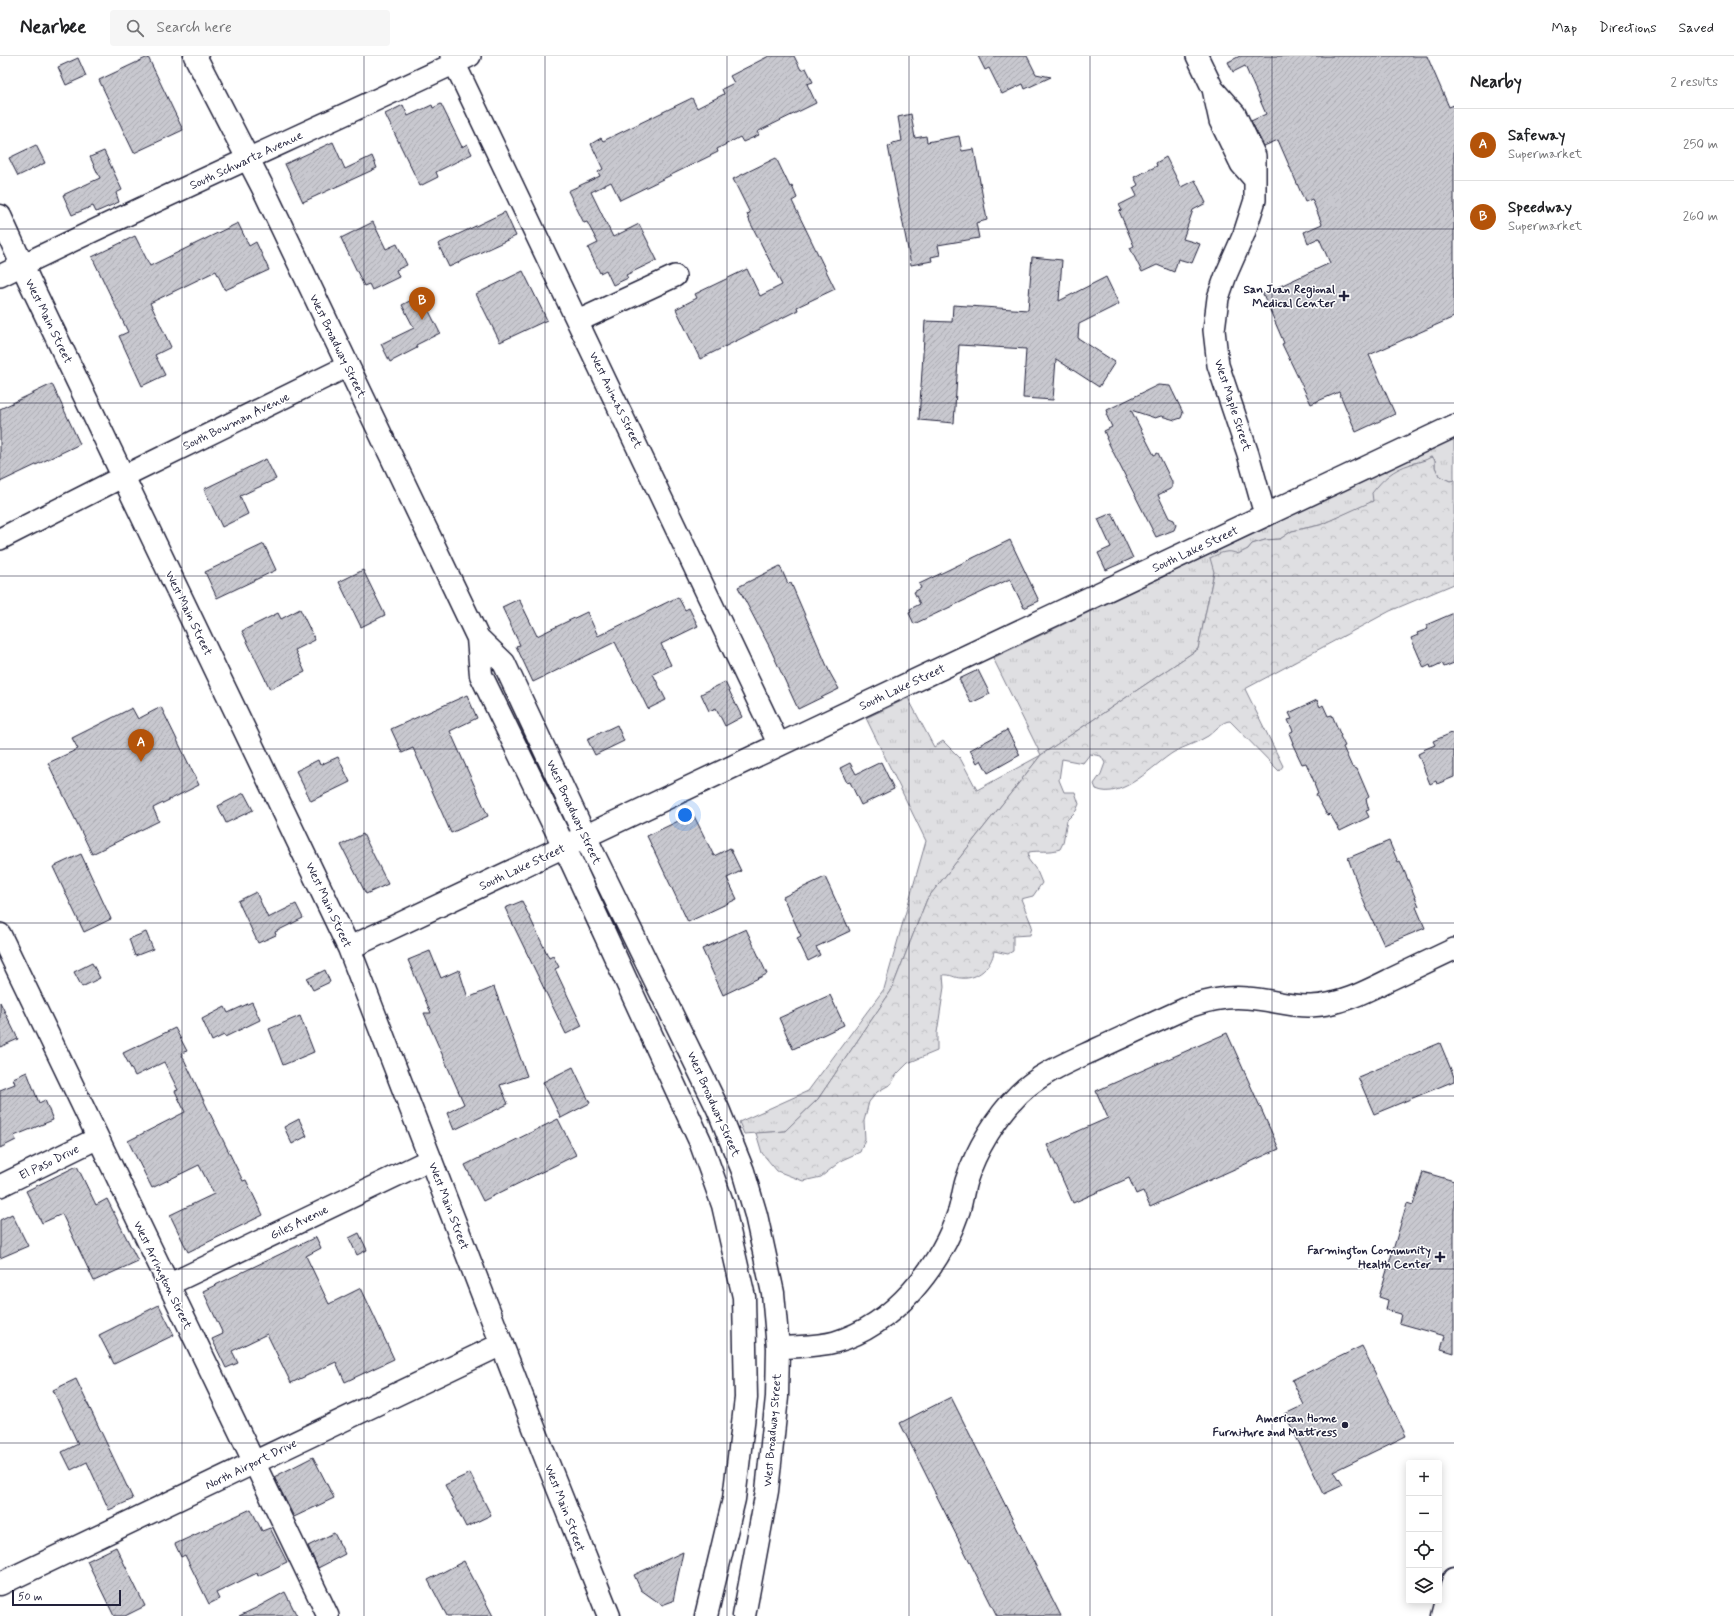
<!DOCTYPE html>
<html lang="en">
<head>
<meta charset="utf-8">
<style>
  :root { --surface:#fff; --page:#f6f6f6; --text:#202124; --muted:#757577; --line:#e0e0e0; --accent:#b45309 }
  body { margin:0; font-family:Mynerve,sans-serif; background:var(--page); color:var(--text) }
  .controls { position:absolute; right:12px; bottom:12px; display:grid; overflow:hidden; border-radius:4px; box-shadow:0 2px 10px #0003 }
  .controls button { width:36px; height:36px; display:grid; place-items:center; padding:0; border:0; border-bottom:1px solid var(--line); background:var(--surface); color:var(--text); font:20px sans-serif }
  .scale { position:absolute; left:12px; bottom:10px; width:109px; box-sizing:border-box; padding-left:4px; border:2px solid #22223b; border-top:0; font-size:11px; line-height:14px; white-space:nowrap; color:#22223b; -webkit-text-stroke:3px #fff; paint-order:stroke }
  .you { position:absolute; left:685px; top:759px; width:14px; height:14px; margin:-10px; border:3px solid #fff; border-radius:50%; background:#1a73e8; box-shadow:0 0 0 6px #1a73e833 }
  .badge { display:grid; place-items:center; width:26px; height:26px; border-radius:50%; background:var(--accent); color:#fff; font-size:13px; font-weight:700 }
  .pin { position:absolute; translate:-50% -33px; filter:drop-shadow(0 1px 2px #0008) }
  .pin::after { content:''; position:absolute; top:21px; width:14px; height:12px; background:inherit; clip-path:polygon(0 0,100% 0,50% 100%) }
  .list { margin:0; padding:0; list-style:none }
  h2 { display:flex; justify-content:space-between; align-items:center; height:52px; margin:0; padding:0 16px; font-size:17px }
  h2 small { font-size:13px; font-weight:400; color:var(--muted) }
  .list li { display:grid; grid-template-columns:26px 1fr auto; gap:12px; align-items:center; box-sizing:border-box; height:72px; padding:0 16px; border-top:1px solid var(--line) }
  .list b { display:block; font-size:15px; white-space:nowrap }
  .list p { margin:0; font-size:13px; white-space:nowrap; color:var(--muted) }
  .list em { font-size:13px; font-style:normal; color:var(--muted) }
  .icon { flex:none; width:22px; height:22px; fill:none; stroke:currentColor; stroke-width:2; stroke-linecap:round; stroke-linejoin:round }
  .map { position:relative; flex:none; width:1454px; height:1560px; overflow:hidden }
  header { display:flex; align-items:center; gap:24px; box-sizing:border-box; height:56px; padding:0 20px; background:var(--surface); border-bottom:1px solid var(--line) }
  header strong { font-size:19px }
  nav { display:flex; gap:22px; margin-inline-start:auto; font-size:14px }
  .search { width:280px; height:36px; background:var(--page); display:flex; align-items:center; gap:10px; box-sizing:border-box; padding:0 14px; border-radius:4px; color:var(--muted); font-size:15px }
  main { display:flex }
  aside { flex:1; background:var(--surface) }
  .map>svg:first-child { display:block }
  .grass { fill:url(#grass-tufts); stroke:#80808e }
  .forest { fill:url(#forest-crowns); stroke:#80808e }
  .building { fill:url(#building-hatch); stroke:#22223b }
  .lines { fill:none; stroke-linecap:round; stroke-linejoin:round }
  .minor-casing { stroke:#22223b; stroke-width:24 }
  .major-casing { stroke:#22223b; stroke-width:25 }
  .highway-casing { stroke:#22223b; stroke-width:25 }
  .minor { stroke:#fff; stroke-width:21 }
  .major { stroke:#fff; stroke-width:22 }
  .highway { stroke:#fff; stroke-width:22 }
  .grid { fill:none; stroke:#22223b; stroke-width:1; stroke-opacity:0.55 }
  .poi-dot { fill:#22223b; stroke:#fff; stroke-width:1.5 }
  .labels { text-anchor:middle; stroke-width:3; stroke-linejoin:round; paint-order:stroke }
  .street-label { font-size:12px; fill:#22223b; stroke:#fff }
  .poi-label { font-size:12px; font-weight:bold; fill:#22223b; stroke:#fff; text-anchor:end }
</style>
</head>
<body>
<header>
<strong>Nearbee</strong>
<div class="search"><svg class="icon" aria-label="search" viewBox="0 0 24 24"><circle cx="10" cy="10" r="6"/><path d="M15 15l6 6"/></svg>Search here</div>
<nav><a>Map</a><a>Directions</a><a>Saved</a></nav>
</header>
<main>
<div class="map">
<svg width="1454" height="1560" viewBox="0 0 1454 1560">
  <defs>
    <pattern id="grass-tufts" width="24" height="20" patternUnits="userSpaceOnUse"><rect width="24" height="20" fill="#dfdfe2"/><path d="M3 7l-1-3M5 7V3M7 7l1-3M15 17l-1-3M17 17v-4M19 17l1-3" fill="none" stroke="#bfbfc3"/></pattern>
    <pattern id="forest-crowns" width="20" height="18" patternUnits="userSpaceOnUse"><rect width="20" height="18" fill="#dfdfe2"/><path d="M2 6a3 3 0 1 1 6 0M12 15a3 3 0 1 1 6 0" fill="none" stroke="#bfbfc3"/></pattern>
    <pattern id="building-hatch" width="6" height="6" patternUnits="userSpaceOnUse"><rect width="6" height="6" fill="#c8c8cf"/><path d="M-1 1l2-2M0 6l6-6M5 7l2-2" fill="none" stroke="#acacb3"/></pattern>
  </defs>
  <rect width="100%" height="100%" fill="#fff"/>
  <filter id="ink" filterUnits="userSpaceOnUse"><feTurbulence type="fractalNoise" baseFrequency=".025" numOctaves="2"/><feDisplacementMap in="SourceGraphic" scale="8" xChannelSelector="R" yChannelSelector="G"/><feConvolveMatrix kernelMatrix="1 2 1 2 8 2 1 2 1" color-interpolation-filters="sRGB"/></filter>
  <g filter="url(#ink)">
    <!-- grass -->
    <path class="grass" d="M1454 382V424L1450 425 1439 420 1435 411V404L1431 401 1427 404 1410 408 1373 445 1364 450 1320 469 1292 475 1280 483 1265 484 1252 488 1248 493 1214 516 1198 593 1041 699 927 843 891 935 818 1043 785 1075 744 1078 739 1066 808 1035 884 933 926 785 866 662 908 642 934 691 943 685 960 702 977 734 1041 699 993 602Z"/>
    <!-- forest -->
    <path class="forest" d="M1431 401 1435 404V411L1439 420 1450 425 1454 424V528L1390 555 1245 633 1283 710 1279 715 1230 665C1222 665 1215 675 1208 680 1197 687 1185 690 1174 696 1154 708 1122 745 1096 733L1094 728 1101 718 1105 707 1101 700 1090 698 1083 707 1062 703 1059 724 1064 736H1075L1079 748 1076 755 1067 764 1063 787 1060 793C1049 797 1040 794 1029 796L1028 803 1037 815 1042 827 1033 840 1021 843 1032 870 1030 879 1013 880V895L1008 898 994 895C992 910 978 924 961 922 954 922 951 918 943 919L944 931 937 977V995L908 1007 897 1018 891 1028 877 1036 869 1046 864 1065 865 1083 860 1096 842 1104 821 1121 803 1125 777 1115 762 1097 756 1077 785 1075 818 1043 891 935 927 843 1041 699 1198 593 1214 516 1210 502C1220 497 1228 493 1238 498L1248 493 1252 488 1265 484 1280 483 1292 475 1320 469 1373 445 1372 437C1384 422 1392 414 1411 408 1418 406 1425 405 1431 401Z"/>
    <!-- building -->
    <path class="building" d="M769 0H794L801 14 806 12 813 26 807 28 816 47 757 76 759 79 743 86 740 81 717 93 718 96 620 144 611 126 591 136 613 181 639 168 657 204 626 219 628 222 613 229 606 214 600 217 588 192 598 187 587 166 584 167 568 135 600 120 598 116 603 113 591 88 601 82 603 85 692 42 697 52 724 38 722 33 734 27 730 20Z
      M978 0H1027L1036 18 1051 21 1025 33 1023 28 1002 38 989 12 985 14Z
      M1240 0H1427L1449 51 1454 49V261L1369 299 1395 358 1356 376 1339 336 1311 348 1282 288 1284 287 1263 238 1330 207 1319 182 1308 187 1304 176 1322 168 1312 143 1305 146 1278 84 1264 90 1251 65 1266 58 1245 10 1233 16 1228 6Z
      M148 1 183 74 134 97 99 24Z
      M78 2 86 20 66 29 58 11Z
      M441 48 462 91 467 88 472 98 436 116 438 121 420 130 385 58 403 49 408 60 432 49 433 52Z
      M911 58 915 82 926 80 927 86 959 80 962 95 974 93 987 164 976 167 979 182 938 189 940 199 931 201 932 205 911 209 888 90 893 89 892 87 902 85 898 61Z
      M333 86 345 113 372 100 377 112 303 146 285 108Z
      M36 89 45 107 18 120 9 102Z
      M104 95 122 134 116 137 119 146 96 156 93 150 72 159 63 139 100 122 90 101Z
      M1166 101 1181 131 1195 124 1206 147 1193 154 1183 183 1200 188 1192 207 1178 203 1174 216 1157 209 1142 216 1130 192 1134 190 1119 155 1122 154 1119 149 1137 140 1133 132 1138 129 1134 121 1157 110 1156 107Z
      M776 102 790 131 792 130 797 142 792 145 835 233 797 251 798 254 700 303 676 253 697 242 695 238 747 213 760 240 782 229 750 166 747 158 750 157 733 123Z
      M505 156 516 180 449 211 438 188Z
      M373 166 386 193 397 188 407 209 396 214 399 221 372 234 369 228 364 230 341 182Z
      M238 167 249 190 256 186 269 214 225 234 216 215 150 247 171 291 155 299 165 319 142 330 119 280 128 276 92 201 135 180 150 210Z
      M1032 201 1062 204 1059 245 1106 221 1119 248 1079 268 1078 282 1115 306 1099 331 1056 303 1053 344 1023 342 1026 293 959 289 954 367 919 364 925 265 952 266 953 249 1028 254Z
      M523 215 547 264 500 286 476 238Z
      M421 239 440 277 416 289 417 292 390 306 381 288 414 272 402 249Z
      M52 328 80 388 0 426V353Z
      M1158 329 1170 330 1183 357 1181 362 1175 364 1161 360 1155 362 1131 354 1154 399 1158 397 1172 426V432L1158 439 1169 462 1174 464 1176 469 1174 474 1156 481 1106 382H1107L1104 375 1112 371 1106 358 1108 357 1107 354Z
      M266 403 276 423 240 440 248 458 222 471 204 433Z
      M1112 457 1133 502 1106 514 1098 497 1111 491 1098 463Z
      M1010 484 1039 545 1024 552 1010 523 914 568 909 557 911 556 910 553 920 548 914 536 921 532 919 528Z
      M264 488 276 514 217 542 205 516Z
      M780 510 788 528 791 527 830 617 839 633 798 653 769 590 738 531Z
      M363 514 385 559 361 571 339 526Z
      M678 541 685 554 689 552 698 570 661 588 671 609 653 618 666 644 648 653 615 586 533 626 516 590 520 589 502 551 519 543 537 580 587 556 598 580Z
      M300 553 315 584 295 594 305 616 270 633 242 575 278 557 281 563Z
      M1454 557V607L1444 611 1442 607 1431 612 1430 609 1424 612 1411 582 1418 579 1417 577 1428 573 1426 569Z
      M978 614 990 638 971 647 959 623Z
      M725 626 742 661 725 670 716 652 709 655 701 638Z
      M467 639 477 662 450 675 488 760 451 777 413 692 402 697 391 673Z
      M1317 644 1320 651 1323 649 1328 660 1332 659 1341 680H1340L1345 690 1343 691 1352 711 1357 713 1369 741 1366 743 1369 754 1366 755 1369 761 1340 775 1330 758 1327 759 1316 739 1318 738 1314 728H1315L1306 707 1302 708 1292 687H1293L1289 677 1293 675 1288 664 1292 663 1289 657Z
      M161 651 199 729 153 752 159 765 92 798 48 707 78 693 72 682 132 652 138 663Z
      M617 669 624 685 595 699 587 683Z
      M1007 674 1020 699 988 717 981 704 977 707 970 694Z
      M1454 676V721L1437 728 1436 725 1430 728 1418 698 1424 695 1423 694 1435 689 1433 685Z
      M338 701 350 726 311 745 296 715 318 704 320 709Z
      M881 706 894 733 861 749 850 726 847 727 840 712 850 707 856 718Z
      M244 737 253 754 226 767 218 750Z
      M693 758 714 800 730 792 741 815 727 822 737 843 688 866 647 780Z
      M363 778 388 828 366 838 341 789Z
      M1389 785 1398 806 1400 805 1419 850 1416 851 1425 872 1384 889 1364 846 1348 802Z
      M81 798 111 863 84 876 53 811Z
      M825 821 850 875 816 891 820 899 808 905 797 882 801 880 783 841Z
      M256 836 268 862 296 848 303 862 275 876 276 879 258 887 238 845Z
      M522 845 549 902 553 900 559 911 555 913 582 970 566 978 505 852Z
      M746 873 767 918 723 939 702 893Z
      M146 876 153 893 135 900 129 883Z
      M430 895 441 922 459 914 468 942 494 931 527 1020 500 1029 508 1048 454 1074 447 1057 464 1048 424 957H431L408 904Z
      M92 907 100 922 82 931 74 916Z
      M325 914 330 926 313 934 307 923Z
      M830 939 844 969 793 993 779 962Z
      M0 946 18 983 0 991Z
      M252 946 260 964 225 981 224 979 212 985 202 963 225 951 228 957Z
      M300 960 314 996 283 1009 269 973Z
      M175 972 187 995 181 997 202 1041 243 1125 246 1124 263 1159 188 1196 170 1159 214 1138 199 1109 152 1132 128 1085 185 1056 175 1035 178 1034 164 1006 135 1020 123 997Z
      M1227 977 1279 1093 1150 1151 1143 1135 1136 1138 1129 1122 1073 1147 1047 1089 1108 1062 1096 1035Z
      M1440 987 1454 1021V1025L1374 1058 1358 1021Z
      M573 1011 590 1047 561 1062 543 1026Z
      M27 1016 39 1047 45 1044 53 1064 14 1080 16 1084 0 1092V1034L15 1028 13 1022Z
      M299 1063 307 1080 292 1088 284 1071Z
      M558 1063 576 1099 483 1145 465 1109Z
      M77 1110 96 1149 107 1143 138 1205 94 1225 62 1158 42 1167 26 1135Z
      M1423 1116 1454 1125V1297L1441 1293 1445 1280 1399 1267 1401 1258 1386 1254 1388 1244 1379 1241 1407 1147 1413 1149Z
      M12 1158 28 1190 0 1202V1164Z
      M359 1177 367 1194 357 1199 349 1182Z
      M316 1181 321 1192 306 1200 329 1248 361 1232 394 1303 345 1326 336 1306 291 1327 267 1278 232 1295 238 1307 226 1312 212 1283 223 1278 203 1235Z
      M159 1249 174 1279 114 1308 99 1279Z
      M1362 1290 1406 1380 1334 1415 1343 1429 1324 1438 1285 1358 1304 1349 1292 1324Z
      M76 1323 133 1443 109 1454 87 1406 71 1414 62 1396 78 1388 53 1334Z
      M951 1341 1061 1560H997L900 1367Z
      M313 1401 334 1442 294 1461 274 1421Z
      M470 1417 491 1459 466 1471 445 1429Z
      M251 1453 262 1475 270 1472 287 1506 258 1520 257 1517 216 1537 219 1543 209 1548 185 1499 181 1501 175 1488Z
      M334 1477 345 1498 318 1512 308 1490Z
      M116 1491 145 1550 125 1560H114L87 1505Z
      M683 1496 673 1545 662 1549 641 1534 634 1519Z
      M464 1505 493 1560H447L428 1524Z
      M285 1536 297 1560H239L256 1552Z"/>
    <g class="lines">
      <defs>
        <path id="minor" d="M451 0 779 689
          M1197 0 1213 33 1220 65 1241 108 1255 124
          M1213 33 1235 58 1255 100V144L1244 178 1226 219 1218 242 1214 274 1218 309 1248 398 1262 448 1267 459
          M0 220C155 143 314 74 470 0
          M578 265 675 220
          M0 483 124 420 348 310
          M0 878 328 1560
          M0 1130 98 1082
          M168 1229 431 1103
          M778 1292C796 1290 817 1291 835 1286 894 1269 940 1211 959 1155 962 1145 963 1135 966 1125 976 1094 996 1061 1019 1038 1040 1017 1071 1005 1097 993 1128 979 1159 964 1191 950 1209 944 1228 940 1247 942 1269 943 1289 951 1311 950 1340 949 1365 936 1391 923 1412 913 1433 903 1454 893"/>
        <path id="major" d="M195 0 263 132 478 582 504 607 594 799 718 1053 743 1115 756 1159 773 1237 778 1292 777 1341 767 1435 744 1560
          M0 160 29 224 349 892 543 1395 609 1560
          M478 582 481 619 573 809 700 1085 723 1149 744 1241 746 1342 734 1443 706 1560
          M349 892 1454 370
          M0 1528 502 1288"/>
        <path id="highway" d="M1444 1560 1454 1522"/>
      </defs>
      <!-- minor casing -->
      <use href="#minor" class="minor-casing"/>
      <!-- major casing -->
      <use href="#major" class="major-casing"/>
      <!-- highway casing -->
      <use href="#highway" class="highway-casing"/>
      <!-- minor -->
      <use href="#minor" class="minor"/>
      <!-- major -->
      <use href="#major" class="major"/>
      <!-- highway -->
      <use href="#highway" class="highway"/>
    </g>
  </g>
  <!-- grid -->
  <path class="grid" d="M182 0V1560M364 0V1560M545 0V1560M727 0V1560M909 0V1560M1090 0V1560M1272 0V1560M0 173H1454M0 347H1454M0 520H1454M0 693H1454M0 867H1454M0 1040H1454M0 1213H1454M0 1387H1454"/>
  <!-- markers -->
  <g class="poi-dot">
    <path d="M1342 234h4v4h4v4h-4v4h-4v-4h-4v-4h4z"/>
    <path d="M1438 1195h4v4h4v4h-4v4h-4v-4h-4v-4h4z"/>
    <circle cx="1345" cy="1369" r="4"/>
  </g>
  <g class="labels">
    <!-- street labels -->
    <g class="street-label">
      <text transform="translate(246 104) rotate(-25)" y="4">South Schwartz Avenue</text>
      <text transform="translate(49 265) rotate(64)" y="4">West Main Street</text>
      <text transform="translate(338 290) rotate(64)" y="4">West Broadway Street</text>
      <text transform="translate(616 344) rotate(64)" y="4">West Animas Street</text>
      <text transform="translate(1233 349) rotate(72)" y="4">West Maple Street</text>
      <text transform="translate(236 365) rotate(-26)" y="4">South Bowman Avenue</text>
      <text transform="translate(1195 493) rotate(-25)" y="4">South Lake Street</text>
      <text transform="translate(189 557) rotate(64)" y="4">West Main Street</text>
      <text transform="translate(902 631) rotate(-25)" y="4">South Lake Street</text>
      <text transform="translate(574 756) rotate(65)" y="4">West Broadway Street</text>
      <text transform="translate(522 811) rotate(-25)" y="4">South Lake Street</text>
      <text transform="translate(329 849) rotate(65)" y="4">West Main Street</text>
      <text transform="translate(714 1048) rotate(66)" y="4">West Broadway Street</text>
      <text transform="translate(49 1106) rotate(-26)" y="4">El Paso Drive</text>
      <text transform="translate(449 1150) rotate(69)" y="4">West Main Street</text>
      <text transform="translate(299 1166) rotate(-26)" y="4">Giles Avenue</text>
      <text transform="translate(163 1219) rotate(64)" y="4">West Arrington Street</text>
      <text transform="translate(772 1374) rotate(-85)" y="4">West Broadway Street</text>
      <text transform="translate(251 1408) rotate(-26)" y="4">North Airport Drive</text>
      <text transform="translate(565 1452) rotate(69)" y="4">West Main Street</text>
    </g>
    <!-- poi labels -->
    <g class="poi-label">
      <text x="1335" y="237">San Juan Regional<tspan x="1335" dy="14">Medical Center</tspan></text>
      <text x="1431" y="1198">Farmington Community<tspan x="1431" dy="14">Health Center</tspan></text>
      <text x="1337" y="1366">American Home<tspan x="1337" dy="14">Furniture and Mattress</tspan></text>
    </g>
  </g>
</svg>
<div class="controls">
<button>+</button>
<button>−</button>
<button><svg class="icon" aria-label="locate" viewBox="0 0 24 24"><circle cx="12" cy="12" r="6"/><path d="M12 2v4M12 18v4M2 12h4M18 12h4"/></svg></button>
<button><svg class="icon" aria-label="layers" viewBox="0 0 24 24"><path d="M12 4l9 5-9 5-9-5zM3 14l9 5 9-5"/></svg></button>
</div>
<div class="scale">50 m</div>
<div class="you"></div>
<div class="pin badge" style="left:141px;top:706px">A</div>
<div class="pin badge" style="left:422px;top:264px">B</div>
</div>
<aside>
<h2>Nearby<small>2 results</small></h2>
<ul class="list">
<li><span class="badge">A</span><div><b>Safeway</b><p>Supermarket</p></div><em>250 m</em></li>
<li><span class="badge">B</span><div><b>Speedway</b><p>Supermarket</p></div><em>260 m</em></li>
</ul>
</aside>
</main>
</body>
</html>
